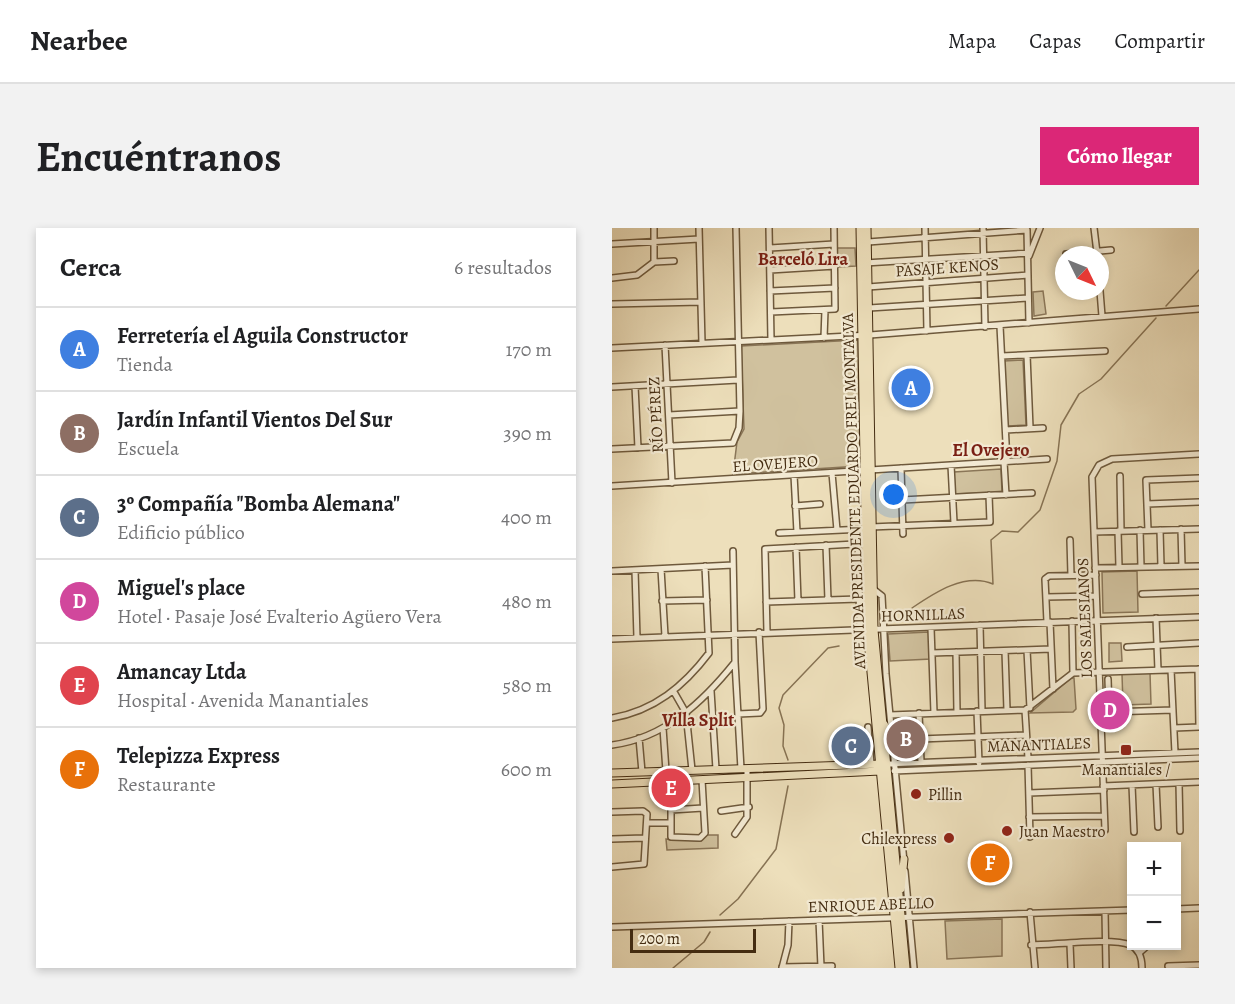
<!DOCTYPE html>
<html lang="es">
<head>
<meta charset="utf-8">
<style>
  :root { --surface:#fff; --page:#f2f2f2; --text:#202124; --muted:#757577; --line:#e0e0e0; --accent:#db2777 }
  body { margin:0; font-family:Alegreya,serif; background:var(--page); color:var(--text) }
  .controls { position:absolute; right:18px; bottom:18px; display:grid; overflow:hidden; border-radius:0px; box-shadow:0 3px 9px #0003 }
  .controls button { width:54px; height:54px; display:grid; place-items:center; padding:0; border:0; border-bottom:2px solid var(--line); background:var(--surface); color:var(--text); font:30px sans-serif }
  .compass { position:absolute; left:443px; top:18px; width:54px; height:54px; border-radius:50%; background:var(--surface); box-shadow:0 3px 9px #0003; rotate:133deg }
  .scale { position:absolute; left:18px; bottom:15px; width:126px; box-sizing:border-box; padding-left:6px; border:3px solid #442c11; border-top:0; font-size:16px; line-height:21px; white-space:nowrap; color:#442c11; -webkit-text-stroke:4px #f3ead3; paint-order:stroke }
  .you { position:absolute; left:282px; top:267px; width:21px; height:21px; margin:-15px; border:4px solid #fff; border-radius:50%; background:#1a73e8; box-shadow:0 0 0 9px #1a73e833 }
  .badge { display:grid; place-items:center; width:39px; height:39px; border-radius:50%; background:var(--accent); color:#fff; font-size:20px; font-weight:700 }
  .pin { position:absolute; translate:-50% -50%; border:3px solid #fff; box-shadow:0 2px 6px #0006 }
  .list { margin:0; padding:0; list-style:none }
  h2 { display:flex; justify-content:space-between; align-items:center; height:78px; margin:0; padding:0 24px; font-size:26px }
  h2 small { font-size:20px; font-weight:400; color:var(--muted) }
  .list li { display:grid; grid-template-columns:39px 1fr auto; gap:18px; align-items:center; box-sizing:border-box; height:84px; padding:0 24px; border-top:2px solid var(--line) }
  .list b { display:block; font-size:22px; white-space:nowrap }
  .list p { margin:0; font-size:20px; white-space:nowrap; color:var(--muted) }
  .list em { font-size:20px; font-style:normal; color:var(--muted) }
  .map { position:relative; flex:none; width:587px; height:740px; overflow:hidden; border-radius:0px }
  header { display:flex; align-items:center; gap:36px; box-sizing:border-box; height:84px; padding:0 30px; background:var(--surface); border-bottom:2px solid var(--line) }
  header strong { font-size:28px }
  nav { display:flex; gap:33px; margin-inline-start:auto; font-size:21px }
  .intro { display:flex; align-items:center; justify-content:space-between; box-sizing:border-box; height:144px; padding:0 36px }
  h1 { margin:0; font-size:42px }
  .button { padding:15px 27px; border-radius:0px; background:var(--accent); color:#fff; font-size:21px; font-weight:700 }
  main { display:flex; gap:36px; padding:0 36px }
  aside { flex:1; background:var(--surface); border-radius:0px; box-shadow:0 3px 9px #0003 }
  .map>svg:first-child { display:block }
  .green { fill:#d0c19e; stroke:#8a7658; stroke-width:1.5 }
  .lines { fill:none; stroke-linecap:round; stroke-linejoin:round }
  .stream { stroke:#877354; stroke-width:1.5 }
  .minor-casing { stroke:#6e593c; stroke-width:8 }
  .major-casing { stroke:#442c11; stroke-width:9 }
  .minor { stroke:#f3ead3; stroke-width:5 }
  .major { stroke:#eddfbb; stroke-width:7 }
  .poi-dot { fill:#8f2418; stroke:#f3ead3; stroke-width:2 }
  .labels { text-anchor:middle; stroke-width:4.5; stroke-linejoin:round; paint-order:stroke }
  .street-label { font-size:16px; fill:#442c11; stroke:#f3ead3 }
  .poi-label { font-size:16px; fill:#442c11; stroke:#f3ead3; text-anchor:start }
  .neighbourhood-label { font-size:18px; font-weight:bold; fill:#7a1f14; stroke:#f3ead3 }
</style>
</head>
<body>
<header>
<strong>Nearbee</strong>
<nav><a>Mapa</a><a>Capas</a><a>Compartir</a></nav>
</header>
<div class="intro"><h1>Encuéntranos</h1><a class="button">Cómo llegar</a></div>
<main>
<aside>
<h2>Cerca<small>6 resultados</small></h2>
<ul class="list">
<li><span class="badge" style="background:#3f7fe0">A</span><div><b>Ferretería el Aguila Constructor</b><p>Tienda</p></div><em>170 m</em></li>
<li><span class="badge" style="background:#8d6e63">B</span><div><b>Jardín Infantil Vientos Del Sur</b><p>Escuela</p></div><em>390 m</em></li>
<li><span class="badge" style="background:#5c6f8a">C</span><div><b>3º Compañía &quot;Bomba Alemana&quot;</b><p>Edificio público</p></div><em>400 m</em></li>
<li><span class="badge" style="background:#d1479c">D</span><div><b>Miguel's place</b><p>Hotel · Pasaje José Evalterio Agüero Vera</p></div><em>480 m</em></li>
<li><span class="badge" style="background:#e0444e">E</span><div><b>Amancay Ltda</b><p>Hospital · Avenida Manantiales</p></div><em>580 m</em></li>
<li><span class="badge" style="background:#e8710a">F</span><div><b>Telepizza Express</b><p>Restaurante</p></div><em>600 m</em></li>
</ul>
</aside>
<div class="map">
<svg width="587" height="740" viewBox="0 0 587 740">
  <rect width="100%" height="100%" fill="#eddfbb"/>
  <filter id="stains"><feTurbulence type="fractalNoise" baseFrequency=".00333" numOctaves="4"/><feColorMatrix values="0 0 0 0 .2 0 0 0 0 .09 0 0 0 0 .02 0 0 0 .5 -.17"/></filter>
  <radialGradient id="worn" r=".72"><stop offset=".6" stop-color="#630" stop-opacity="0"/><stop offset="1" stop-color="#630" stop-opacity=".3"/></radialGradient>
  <!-- green -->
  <path class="green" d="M225 20H243L244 38 226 39Z
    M431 63 434 86 422 88 421 64Z
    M246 112 248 238 121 246 125 214 132 201 129 118Z
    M411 132 414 197 395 198 392 133Z
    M389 241 390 264 343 266 342 244Z
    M525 343 526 384 491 385 490 344Z
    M317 404 319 431 278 433 276 406Z
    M497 415H509L510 433 497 434Z
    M538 445 539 476 511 477 510 446Z
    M459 450H462L464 481 461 484 418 485Z
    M95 607H106V620L55 622 54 611 89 613Z
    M390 691V728L335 731 333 693Z"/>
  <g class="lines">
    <!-- stream -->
    <path class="stream" d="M554 78 587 42
      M300 380C322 365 353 344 381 356L379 312 390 303 406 304 428 282 445 233 449 197 467 166 489 151 544 90
      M176 532 171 518 172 497 167 480 171 467 216 420 227 418
      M108 687 126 671 164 621 176 558
      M61 740 92 714 98 704"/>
    <defs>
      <path id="minor" d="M42 0V34
        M87 0 90 115
        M157 0 159 112
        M313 0 315 103
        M371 0 373 99
        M482 0 485 25
        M415 2 417 95
        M256 14 415 2
        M0 16 87 11
        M158 20 222 16
        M454 26 499 22
        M417 28 428 0
        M42 34 62 33
        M253 35 418 25
        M158 42 223 38
        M0 50 25 47 42 34
        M256 59 416 47
        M158 63 223 60
        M488 63 490 88
        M0 76 89 74
        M257 80 416 70
        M159 84 223 81 222 0
        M388 98 395 234
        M212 110 213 82
        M53 117 60 255
        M0 120 258 107 587 81
        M415 127 418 200
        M390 128 493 123
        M23 158 26 220
        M0 159 126 152
        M57 187 128 183
        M394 202 431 200
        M0 221 121 215 127 200 128 183 124 0
        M392 234 394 267
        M339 237 342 295
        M289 240 291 306
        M220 245 225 302
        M182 247 185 304
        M508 248 509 303
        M0 258 435 231
        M290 272 420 265
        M535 276 587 274
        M183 278 208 276
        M259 299 378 294 377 267
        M569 301 570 338
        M528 302 529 339
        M536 302 534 252 587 250
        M548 302 549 338
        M506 303 507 339
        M482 304 587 301
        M167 305 252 301
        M458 312 459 347
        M214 317 216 372
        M184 319 186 373
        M483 340 587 338
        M49 341 53 408
        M23 342 25 410
        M0 343 121 337
        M261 361 270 368 274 446 292 634
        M530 366 587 364
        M434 369 484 368
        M50 373 95 372
        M154 374 247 371
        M544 390 546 442
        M460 393 461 445
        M435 394 433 351 437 348 484 347
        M438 394 441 461
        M368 397 370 483
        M319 400 322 485
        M155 404 153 321 243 316 246 318 248 402
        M0 411 587 389
        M515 419 587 415
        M415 422 418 480
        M393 423 395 482
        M344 424 345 484
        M320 425 439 421
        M123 434 129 541
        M559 442 563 525
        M496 451 497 484 561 482
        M99 463 104 541
        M62 464 74 485 80 542
        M413 482 416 530
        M365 483 367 535
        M307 485 309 534
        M126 486 148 485 151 481 147 404
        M278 487 413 482 461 445 587 441
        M0 490C42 483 72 458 97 425L93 338
        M256 499 259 536
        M51 500 54 543
        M562 500 587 499 586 441
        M27 510 30 544
        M308 511 414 507
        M0 517C53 510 91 474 123 434L121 323
        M271 536 587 524
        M416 537 418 609
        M282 543 587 530
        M90 552 93 605 88 610 59 609V582L91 580
        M567 555 568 603
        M544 556 546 599
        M520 557 522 604
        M491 558 587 554
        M417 565 492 562
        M109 583 137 579
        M0 584 31 583 35 586 32 636 0 639
        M417 589 492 588
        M35 595H57
        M493 602 480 249 487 237 500 231 587 226
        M123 606 135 589V541
        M0 611 32 610
        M293 643 302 740
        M564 681 587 680
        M493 683 494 740
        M418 684 423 740
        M207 692 209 739
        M0 699 520 682
        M458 716 459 740
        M419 717C441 717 501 709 518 717 527 721 530 730 530 740
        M527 725 535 718
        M556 738 587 737
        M170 739 220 738
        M170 740 176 717 177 693"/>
      <path id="major" d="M248 0 255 402 287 740
        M255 0 262 402 294 740
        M272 496 280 510
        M0 545 268 536
        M0 556 268 543
        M289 661 292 631"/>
    </defs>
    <!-- minor casing -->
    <use href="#minor" class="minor-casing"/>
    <!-- major casing -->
    <use href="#major" class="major-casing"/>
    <!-- minor -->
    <use href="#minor" class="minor"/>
    <!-- major -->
    <use href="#major" class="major"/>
  </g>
  <!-- markers -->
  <g class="poi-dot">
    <rect x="508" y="516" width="12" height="12" rx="3"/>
    <circle cx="304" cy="566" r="6"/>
    <circle cx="395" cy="603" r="6"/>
    <circle cx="337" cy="610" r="6"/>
  </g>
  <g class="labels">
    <!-- street labels -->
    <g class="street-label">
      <text transform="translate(335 39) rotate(-4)" y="6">PASAJE KENOS</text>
      <text transform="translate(43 187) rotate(-93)" y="6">RÍO PÉREZ</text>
      <text transform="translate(163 235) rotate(-4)" y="6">EL OVEJERO</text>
      <text transform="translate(241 263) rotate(-92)" y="6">AVENIDA PRESIDENTE EDUARDO FREI MONTALVA</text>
      <text transform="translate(311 386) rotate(-2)" y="6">HORNILLAS</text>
      <text transform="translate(472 390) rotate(-92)" y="6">LOS SALESIANOS</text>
      <text transform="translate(427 516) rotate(-2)" y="6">MANANTIALES</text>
      <text transform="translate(259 676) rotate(-2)" y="6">ENRIQUE ABELLO</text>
    </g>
    <!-- poi labels -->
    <g class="poi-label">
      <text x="514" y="547" text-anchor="middle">Manantiales /</text>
      <text x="316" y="572">Pillin</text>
      <text x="407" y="609">Juan Maestro</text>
      <text x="325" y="616" text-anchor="end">Chilexpress</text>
    </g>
    <!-- neighbourhood labels -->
    <g class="neighbourhood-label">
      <text x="191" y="37">Barceló Lira</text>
      <text x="379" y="228">El Ovejero</text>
      <text x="86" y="498">Villa Split</text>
    </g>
  </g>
  <rect width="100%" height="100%" filter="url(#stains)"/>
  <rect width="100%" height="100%" fill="url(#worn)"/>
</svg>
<div class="controls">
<button>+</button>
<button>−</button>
</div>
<svg class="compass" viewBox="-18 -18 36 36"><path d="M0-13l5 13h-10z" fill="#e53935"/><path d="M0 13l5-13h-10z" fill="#757577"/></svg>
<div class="scale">200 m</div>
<div class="you"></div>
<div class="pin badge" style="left:299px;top:160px;background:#3f7fe0">A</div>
<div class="pin badge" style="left:294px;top:511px;background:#8d6e63">B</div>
<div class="pin badge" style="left:239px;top:518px;background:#5c6f8a">C</div>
<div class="pin badge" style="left:498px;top:482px;background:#d1479c">D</div>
<div class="pin badge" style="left:59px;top:560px;background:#e0444e">E</div>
<div class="pin badge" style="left:378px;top:635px;background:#e8710a">F</div>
</div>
</main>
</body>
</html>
